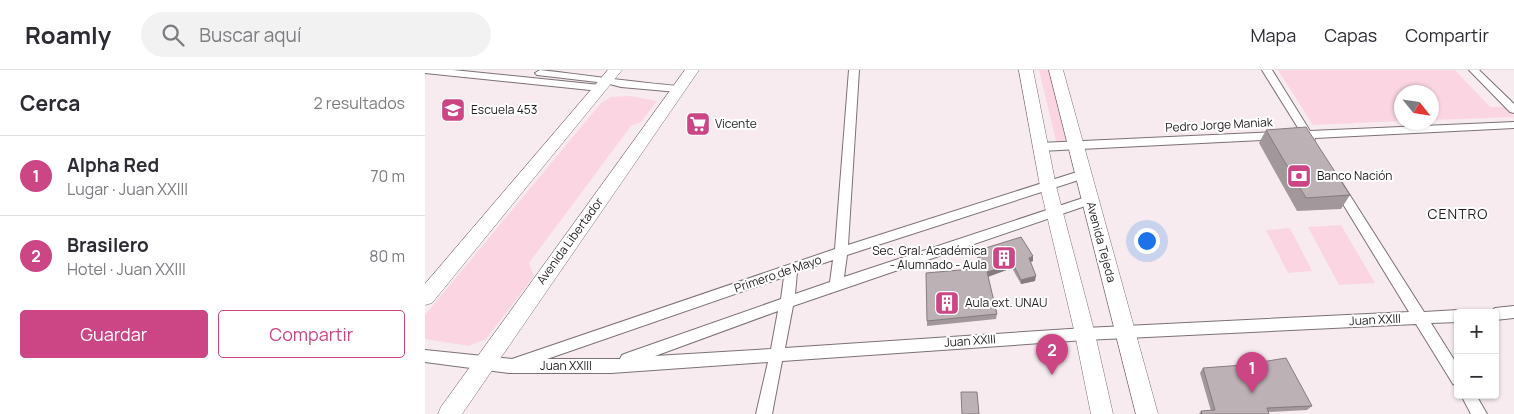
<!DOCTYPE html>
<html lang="es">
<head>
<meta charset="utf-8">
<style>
  :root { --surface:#fff; --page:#f2f2f3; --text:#2b2b33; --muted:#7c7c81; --line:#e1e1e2; --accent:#cc4584 }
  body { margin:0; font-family:Manrope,sans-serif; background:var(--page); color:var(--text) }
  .controls { position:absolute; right:15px; bottom:15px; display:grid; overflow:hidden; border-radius:5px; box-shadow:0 1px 4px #0004 }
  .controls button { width:45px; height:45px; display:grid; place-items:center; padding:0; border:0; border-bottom:1px solid var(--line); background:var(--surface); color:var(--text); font:25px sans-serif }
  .compass { position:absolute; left:969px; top:15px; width:45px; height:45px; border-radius:50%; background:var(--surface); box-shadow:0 1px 4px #0004; rotate:120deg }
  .you { position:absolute; left:721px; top:170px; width:18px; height:18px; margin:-12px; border:4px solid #fff; border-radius:50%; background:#1a73e8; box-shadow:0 0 0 8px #1a73e833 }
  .badge { display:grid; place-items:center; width:32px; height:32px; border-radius:50%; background:var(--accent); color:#fff; font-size:16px; font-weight:700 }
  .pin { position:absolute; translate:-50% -41px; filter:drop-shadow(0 1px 2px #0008) }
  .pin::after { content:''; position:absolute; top:26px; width:18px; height:15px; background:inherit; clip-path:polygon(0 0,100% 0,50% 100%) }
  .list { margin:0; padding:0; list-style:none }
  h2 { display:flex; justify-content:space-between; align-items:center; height:65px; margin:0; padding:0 20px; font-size:21px }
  h2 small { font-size:16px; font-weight:400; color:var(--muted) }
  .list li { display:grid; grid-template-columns:32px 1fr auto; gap:15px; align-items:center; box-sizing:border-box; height:80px; padding:0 20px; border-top:1px solid var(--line) }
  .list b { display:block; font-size:19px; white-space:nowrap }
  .list p { margin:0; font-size:16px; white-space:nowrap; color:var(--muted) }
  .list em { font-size:16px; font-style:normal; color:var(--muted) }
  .actions { display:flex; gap:10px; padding:15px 20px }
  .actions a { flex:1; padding:11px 0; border:1px solid var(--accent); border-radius:5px; text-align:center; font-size:18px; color:var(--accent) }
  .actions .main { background:var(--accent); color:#fff }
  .icon { flex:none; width:28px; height:28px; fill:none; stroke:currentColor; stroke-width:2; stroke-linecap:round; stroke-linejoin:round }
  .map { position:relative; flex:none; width:1089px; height:344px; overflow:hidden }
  header { display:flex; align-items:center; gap:30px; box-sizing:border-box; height:70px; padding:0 25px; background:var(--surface); border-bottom:1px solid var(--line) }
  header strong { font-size:24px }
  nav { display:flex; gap:28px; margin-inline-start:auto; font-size:18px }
  .search { width:350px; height:45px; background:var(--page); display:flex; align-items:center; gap:12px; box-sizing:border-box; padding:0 18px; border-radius:28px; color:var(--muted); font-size:19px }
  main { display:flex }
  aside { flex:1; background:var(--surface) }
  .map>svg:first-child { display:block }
  .green { fill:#fbd6e2 }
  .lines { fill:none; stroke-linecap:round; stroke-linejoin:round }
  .minor-casing { stroke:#7b7174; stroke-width:2 }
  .secondary-casing { stroke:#7b7174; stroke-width:1 }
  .minor { fill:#fff; fill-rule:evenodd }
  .secondary { fill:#fff; fill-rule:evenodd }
  .wall { fill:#a2989b }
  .shaded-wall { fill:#847c7e }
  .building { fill:#bcb1b4; stroke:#847c7e }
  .labels { text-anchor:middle; stroke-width:4; stroke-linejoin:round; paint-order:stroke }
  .poi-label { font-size:12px; fill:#211d1e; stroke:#fff; text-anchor:start }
  .street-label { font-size:12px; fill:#211d1e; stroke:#fff }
  .neighbourhood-label { font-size:14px; letter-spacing:1px; fill:#211d1e; stroke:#fff }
</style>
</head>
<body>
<header>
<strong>Roamly</strong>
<div class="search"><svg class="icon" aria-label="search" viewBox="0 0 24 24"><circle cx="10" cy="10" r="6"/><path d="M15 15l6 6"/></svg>Buscar aquí</div>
<nav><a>Mapa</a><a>Capas</a><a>Compartir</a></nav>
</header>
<main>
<aside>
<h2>Cerca<small>2 resultados</small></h2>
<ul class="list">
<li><span class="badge">1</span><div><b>Alpha Red</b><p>Lugar · Juan XXIII</p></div><em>70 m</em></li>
<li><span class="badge">2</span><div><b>Brasilero</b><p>Hotel · Juan XXIII</p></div><em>80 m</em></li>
</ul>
<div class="actions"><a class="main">Guardar</a><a>Compartir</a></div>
</aside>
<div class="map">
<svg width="1089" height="344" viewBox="0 0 1089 344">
  <rect width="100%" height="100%" fill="#f7ebef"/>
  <!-- green -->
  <path class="green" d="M614 0H624L641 70 638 73 631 71Z
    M853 0H1030L1065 37H1080L1089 47 1007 50 1006 22H976V51L888 55Z
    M206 26 232 31 216 52 206 56 104 193 109 206 61 269 44 276 0 269V245L176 33 186 27Z
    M916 155 950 213 914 215 883 157Z
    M865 158 887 201 863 203 841 160Z"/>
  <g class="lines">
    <defs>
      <path id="minor" d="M0 0H28L175 15 180 18 175 21 0 3Z
        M115 0C161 5 207 12 253 16L258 19 253 22 196 17 181 13 112 5 110 3Z
        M424 0H434L423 175 655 101H663L665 104 663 107 422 185 419 207 661 127 665 126 671 130 669 133 368 236 360 278 660 258 984 242 907 116 913 112 917 113 999 242 1033 240 1038 242 1033 243V252L1006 253 1033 296V316L1028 314 991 254 660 270 357 291 347 344H331L343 292 186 303H84L0 292V280L87 289 410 179ZM408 190 405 212 370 224 372 202ZM359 207 356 229 202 283 197 285 195 289H122ZM353 241 346 279 230 286Z
        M837 0H847L885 61 1089 52V58L890 68 889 72 885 73 879 68 615 81 610 77 615 73 875 61Z
        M1044 0H1054L1089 34V43L1085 42Z
        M1089 236V248L1070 250V243H1064L1070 238Z
        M1036 325H1051L1062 344H1046Z"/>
      <path id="secondary" d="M183 0H197L7 233 0 235V214Z
        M260 0H274L37 344H13L16 337Z
        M594 0H608L631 116 670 264 688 344H666L650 264 615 116Z
        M624 0H638L733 344H711Z"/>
    </defs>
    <!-- minor casing -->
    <use href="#minor" class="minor-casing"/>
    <!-- secondary casing -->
    <use href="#secondary" class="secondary-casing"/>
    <!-- minor -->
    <use href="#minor" class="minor"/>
    <!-- secondary -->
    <use href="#secondary" class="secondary"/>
  </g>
  <!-- wall -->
  <path class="wall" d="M841 60 925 125 916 139 872 141 834 73Z
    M551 181 608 191 605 192 610 211 596 214 587 198 563 207 572 244 571 249 502 256V251L557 198 551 185Z
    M778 298 887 336 882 340 843 342 844 344H774L776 341H786L775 303Z"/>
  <!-- shaded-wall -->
  <path class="shaded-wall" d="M608 186V191L603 193 604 188Z
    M588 194 587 198 562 207V202Z
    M611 206 610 211 596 214V210Z"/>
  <!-- building -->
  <path class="building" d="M881 57 925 125 881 128 841 60Z
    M596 167 608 186 604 188 611 206 596 210 588 194 562 202 572 244 502 251 501 203 559 198 551 181Z
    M861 288 887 336 842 338 844 344H777L776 341 790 340 778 298 818 295Z
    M536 322H552L554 344H537Z"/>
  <!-- icons -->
  <defs>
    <symbol id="school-square" viewBox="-11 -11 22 22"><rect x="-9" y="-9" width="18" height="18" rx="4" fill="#cc4584" stroke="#fff"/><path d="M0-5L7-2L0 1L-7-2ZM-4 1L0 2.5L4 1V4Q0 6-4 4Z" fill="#fff"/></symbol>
    <symbol id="supermarket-square" viewBox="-11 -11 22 22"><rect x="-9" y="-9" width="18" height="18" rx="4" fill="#cc4584" stroke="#fff"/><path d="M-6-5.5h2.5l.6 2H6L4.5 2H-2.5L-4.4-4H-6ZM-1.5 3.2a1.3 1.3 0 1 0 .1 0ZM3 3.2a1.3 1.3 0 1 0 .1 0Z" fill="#fff"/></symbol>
    <symbol id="bank-square" viewBox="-11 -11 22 22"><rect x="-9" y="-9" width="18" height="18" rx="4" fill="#cc4584" stroke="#fff"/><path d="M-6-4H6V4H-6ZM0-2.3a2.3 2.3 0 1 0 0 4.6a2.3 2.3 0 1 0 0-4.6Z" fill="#fff"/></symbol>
    <symbol id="building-square" viewBox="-11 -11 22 22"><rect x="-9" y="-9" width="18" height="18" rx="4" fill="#cc4584" stroke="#fff"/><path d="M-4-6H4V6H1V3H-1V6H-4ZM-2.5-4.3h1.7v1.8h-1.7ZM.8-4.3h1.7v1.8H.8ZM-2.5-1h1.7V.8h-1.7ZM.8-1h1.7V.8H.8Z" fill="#fff"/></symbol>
  </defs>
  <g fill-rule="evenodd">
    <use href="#school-square" x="14" y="26" width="28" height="28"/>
    <use href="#supermarket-square" x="259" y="40" width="28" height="28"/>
    <use href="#bank-square" x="860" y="92" width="28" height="28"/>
    <use href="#building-square" x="565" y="174" width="28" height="28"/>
    <use href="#building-square" x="508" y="219" width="28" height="28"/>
  </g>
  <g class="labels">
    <!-- poi labels -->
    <g class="poi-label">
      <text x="46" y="44">Escuela 453</text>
      <text x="290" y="58">Vicente</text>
      <text x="892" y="110">Banco Nación</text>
      <text x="562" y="185" text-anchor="end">Sec. Gral. Académica<tspan x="562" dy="14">- Alumnado - Aula</tspan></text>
      <text x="540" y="237">Aula ext. UNAU</text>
    </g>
    <!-- street labels -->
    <g class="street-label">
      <text transform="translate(794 55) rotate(-3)" y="4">Pedro Jorge Maniak</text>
      <text transform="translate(145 171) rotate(-54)" y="4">Avenida Libertador</text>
      <text transform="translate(676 172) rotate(75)" y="4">Avenida Tejeda</text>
      <text transform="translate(353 204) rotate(-19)" y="4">Primero de Mayo</text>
      <text transform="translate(950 250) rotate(-3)" y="4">Juan XXIII</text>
      <text transform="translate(545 271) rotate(-4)" y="4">Juan XXIII</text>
      <text x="141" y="300">Juan XXIII</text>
    </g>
    <!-- neighbourhood labels -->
    <g class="neighbourhood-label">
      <text x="1033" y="149">CENTRO</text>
    </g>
  </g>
</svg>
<div class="controls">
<button>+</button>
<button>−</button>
</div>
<svg class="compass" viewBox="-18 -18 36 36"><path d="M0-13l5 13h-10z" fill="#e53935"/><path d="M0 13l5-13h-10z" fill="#7c7c81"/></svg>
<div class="you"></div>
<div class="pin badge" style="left:827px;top:323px">1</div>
<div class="pin badge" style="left:627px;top:305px">2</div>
</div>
</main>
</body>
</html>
